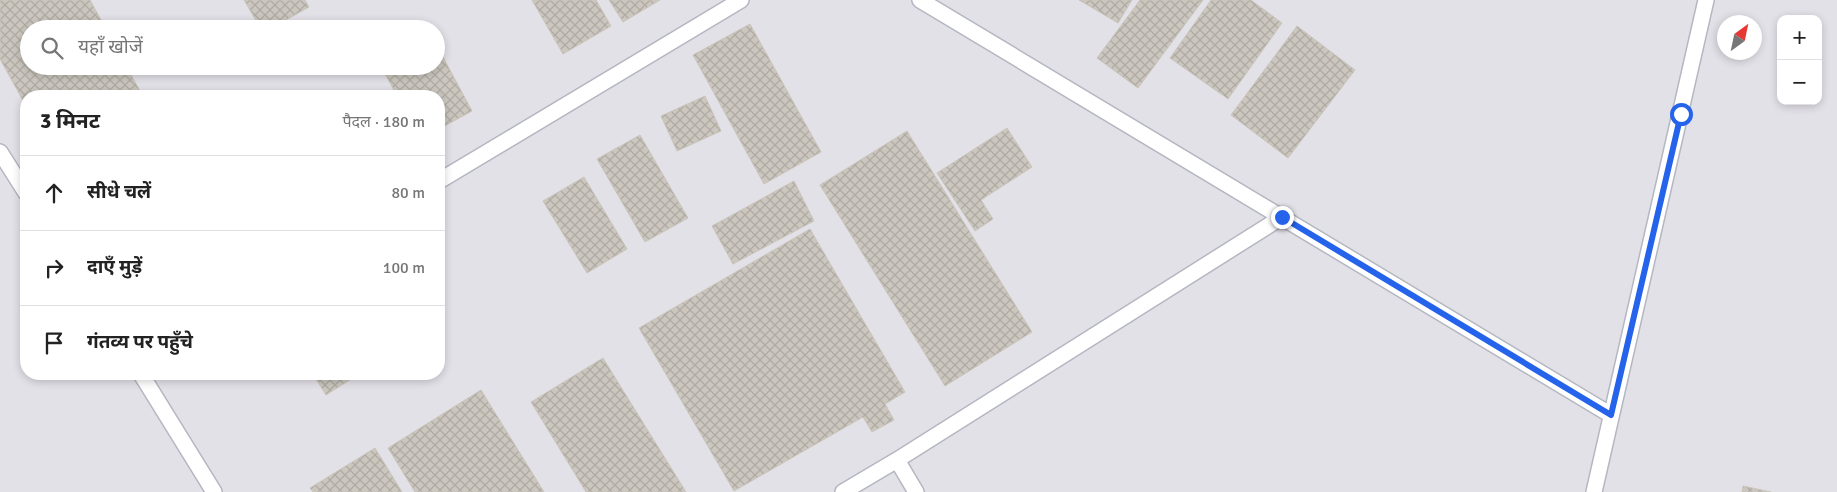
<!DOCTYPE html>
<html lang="hi">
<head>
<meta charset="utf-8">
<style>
  :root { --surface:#fff; --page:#f2f2f2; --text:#222; --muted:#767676; --line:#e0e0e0 }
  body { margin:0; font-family:Signika,"Noto Sans Devanagari",sans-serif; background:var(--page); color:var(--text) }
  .controls { position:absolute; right:15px; top:15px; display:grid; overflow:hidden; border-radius:10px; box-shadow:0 2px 8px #0003 }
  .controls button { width:45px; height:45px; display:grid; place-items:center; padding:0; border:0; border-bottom:1px solid var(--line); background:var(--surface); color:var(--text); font:25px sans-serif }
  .compass { position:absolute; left:1717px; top:15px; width:45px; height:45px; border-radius:50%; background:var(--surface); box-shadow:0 2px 8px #0003; rotate:33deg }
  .stop { position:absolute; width:15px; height:15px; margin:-11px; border:4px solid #2563eb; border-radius:50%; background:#fff }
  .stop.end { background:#2563eb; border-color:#fff; box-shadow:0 1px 5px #0008 }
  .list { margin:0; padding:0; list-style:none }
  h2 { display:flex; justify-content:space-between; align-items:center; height:65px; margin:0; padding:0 20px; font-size:21px }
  h2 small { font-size:16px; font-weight:400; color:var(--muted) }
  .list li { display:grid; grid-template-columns:32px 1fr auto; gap:15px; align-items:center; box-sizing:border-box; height:75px; padding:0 20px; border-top:1px solid var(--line) }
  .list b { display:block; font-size:19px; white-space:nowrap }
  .list em { font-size:16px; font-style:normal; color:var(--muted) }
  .icon { flex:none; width:28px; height:28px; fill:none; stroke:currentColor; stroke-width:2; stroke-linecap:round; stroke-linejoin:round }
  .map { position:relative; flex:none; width:1837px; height:492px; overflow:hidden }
  .search { position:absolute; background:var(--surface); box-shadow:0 2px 8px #0003; left:20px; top:20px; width:425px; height:55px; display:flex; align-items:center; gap:12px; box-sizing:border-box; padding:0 18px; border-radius:28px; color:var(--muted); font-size:19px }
  .panel { position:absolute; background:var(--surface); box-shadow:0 2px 8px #0003; left:20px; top:90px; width:425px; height:290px; border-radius:20px }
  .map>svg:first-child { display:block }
  .industrial { fill:#e3e1e8; fill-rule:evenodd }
  .building { fill:url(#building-cross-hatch); stroke:#cbc5ba }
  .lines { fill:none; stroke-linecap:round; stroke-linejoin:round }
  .lane-casing { stroke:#b4b7c1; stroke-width:18 }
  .lane { stroke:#fff; stroke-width:15 }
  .route { stroke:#2563eb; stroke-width:6 }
</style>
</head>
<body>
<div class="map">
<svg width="1837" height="492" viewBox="0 0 1837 492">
  <defs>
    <pattern id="building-cross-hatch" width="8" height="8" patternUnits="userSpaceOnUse" patternTransform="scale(1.25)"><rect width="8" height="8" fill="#cbc7bf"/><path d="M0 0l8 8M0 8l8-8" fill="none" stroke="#afaba4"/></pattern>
  </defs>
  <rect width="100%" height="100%" fill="#efe9e1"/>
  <!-- industrial -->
  <path class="industrial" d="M0 0H1837V492H0ZM1781 19H1818V101H1781ZM1724 22H1754V52H1724ZM29 29H436V66H29ZM26 96H439V374H26Z"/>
  <!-- building -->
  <path class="building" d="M0 0H90L106 29H29V66H126L143 96H26V106L0 59Z
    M244 0H305L309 7 270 29H261Z
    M532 0H596L611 26 563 54Z
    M609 0H660L623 22Z
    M1079 0H1132L1118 23Z
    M1140 0H1203L1138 88 1097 58Z
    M1211 0H1251L1282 23 1228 99 1170 58Z
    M750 24 821 152 764 184 693 55Z
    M1297 26 1355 70 1288 158 1231 115Z
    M436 44 472 111 439 129V96H397L381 66H436Z
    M705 96 721 131 677 151 661 116Z
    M1007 128 1032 167 981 200 993 219 975 231 937 173Z
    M907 131 1032 332 945 386 820 185Z
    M640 135 688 218 645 242 597 159Z
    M584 177 627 249 587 273 543 201Z
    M794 181 814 221 733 264 712 226Z
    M810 229 905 392 885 404 894 420 872 432 863 417 734 491 639 328Z
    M603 358 686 492H586L531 402Z
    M313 374H359L326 395Z
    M481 390 544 492H415L388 448Z
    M375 448 402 492H313L310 488Z
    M1743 486 1771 492H1742Z"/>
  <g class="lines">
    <defs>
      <path id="lane" d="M920 0 1611 415
        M0 152 26 193
        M439 181 741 0
        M141 374 214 492
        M897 460 1282 217
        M843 492 897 460 916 492
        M1594 492 1706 0"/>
    </defs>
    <!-- lane casing -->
    <use href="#lane" class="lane-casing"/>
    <!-- lane -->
    <use href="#lane" class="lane"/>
  </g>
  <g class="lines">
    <!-- route -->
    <path class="route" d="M1282 217 1611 415 1681 114"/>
  </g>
</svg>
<div class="controls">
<button>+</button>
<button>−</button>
</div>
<svg class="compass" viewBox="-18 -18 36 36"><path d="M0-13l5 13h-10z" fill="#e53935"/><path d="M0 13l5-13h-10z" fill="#767676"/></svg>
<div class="stop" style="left:1681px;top:114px"></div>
<div class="stop end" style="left:1282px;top:217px"></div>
<div class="search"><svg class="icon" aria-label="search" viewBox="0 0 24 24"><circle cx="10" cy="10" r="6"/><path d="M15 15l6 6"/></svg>यहाँ खोजें</div>
<section class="panel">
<h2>3 मिनट<small>पैदल · 180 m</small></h2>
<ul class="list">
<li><svg class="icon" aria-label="ahead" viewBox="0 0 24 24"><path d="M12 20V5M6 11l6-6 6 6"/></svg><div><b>सीधे चलें</b></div><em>80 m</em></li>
<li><svg class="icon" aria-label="right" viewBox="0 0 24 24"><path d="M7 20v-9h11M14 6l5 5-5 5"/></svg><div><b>दाएँ मुड़ें</b></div><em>100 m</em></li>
<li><svg class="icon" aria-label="arrive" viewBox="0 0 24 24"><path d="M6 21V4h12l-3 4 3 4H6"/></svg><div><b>गंतव्य पर पहुँचे</b></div></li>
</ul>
</section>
</div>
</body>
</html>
